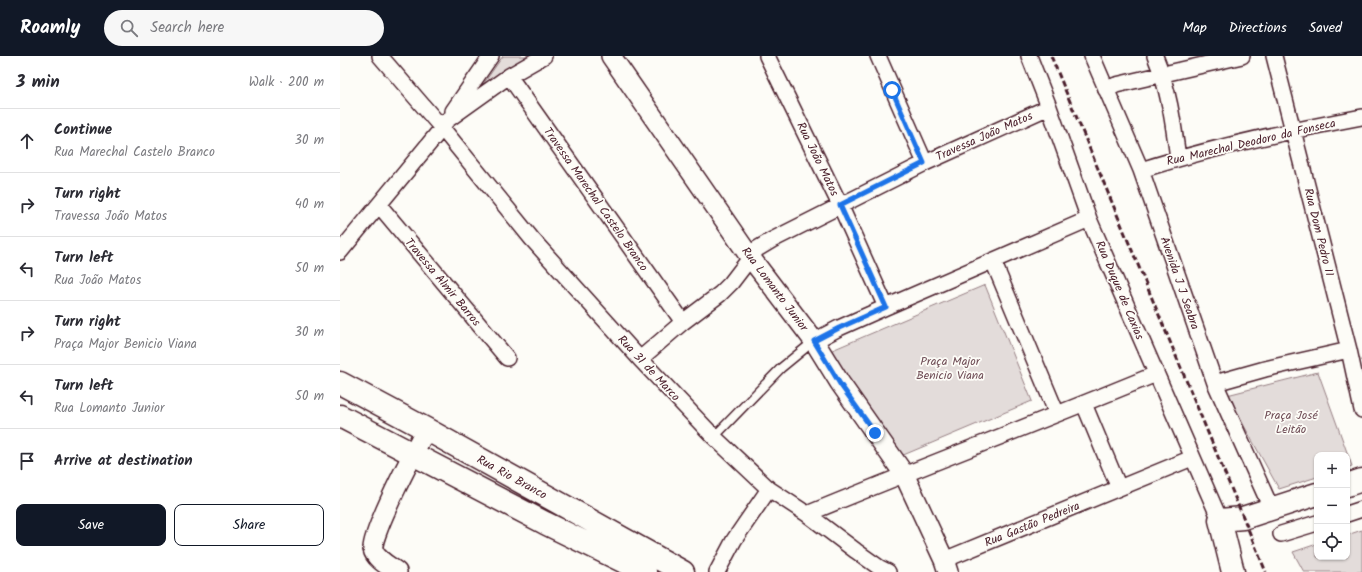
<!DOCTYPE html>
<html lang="en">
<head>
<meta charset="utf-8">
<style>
  :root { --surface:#fff; --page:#f7f7f7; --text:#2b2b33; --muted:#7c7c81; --line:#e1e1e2; --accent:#111827 }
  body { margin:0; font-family:Kalam,sans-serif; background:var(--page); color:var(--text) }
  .controls { position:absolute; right:12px; bottom:12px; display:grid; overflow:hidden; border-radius:8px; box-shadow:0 1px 3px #0004 }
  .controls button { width:36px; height:36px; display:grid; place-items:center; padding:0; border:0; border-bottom:1px solid var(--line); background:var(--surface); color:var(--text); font:20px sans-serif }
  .stop { position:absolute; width:12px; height:12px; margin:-9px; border:3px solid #1a73e8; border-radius:50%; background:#fff }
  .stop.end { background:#1a73e8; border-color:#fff; box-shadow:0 1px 4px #0008 }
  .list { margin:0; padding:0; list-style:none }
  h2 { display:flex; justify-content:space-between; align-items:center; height:52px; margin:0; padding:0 16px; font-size:17px }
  h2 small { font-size:13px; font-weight:400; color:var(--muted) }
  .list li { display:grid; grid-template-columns:26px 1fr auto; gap:12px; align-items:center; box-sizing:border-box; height:64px; padding:0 16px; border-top:1px solid var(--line) }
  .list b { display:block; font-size:15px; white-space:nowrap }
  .list p { margin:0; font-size:13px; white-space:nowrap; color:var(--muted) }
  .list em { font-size:13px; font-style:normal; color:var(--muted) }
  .actions { display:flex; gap:8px; padding:12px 16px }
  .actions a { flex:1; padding:9px 0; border:1px solid var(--accent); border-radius:8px; text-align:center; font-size:14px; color:var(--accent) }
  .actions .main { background:var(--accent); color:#fff }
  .icon { flex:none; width:22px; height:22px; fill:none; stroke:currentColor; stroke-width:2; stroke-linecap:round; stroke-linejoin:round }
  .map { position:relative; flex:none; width:1022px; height:516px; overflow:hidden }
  header { display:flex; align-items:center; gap:24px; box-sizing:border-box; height:56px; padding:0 20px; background:var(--accent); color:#fff }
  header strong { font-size:19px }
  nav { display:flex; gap:22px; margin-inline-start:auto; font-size:14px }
  .search { width:280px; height:36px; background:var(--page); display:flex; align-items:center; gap:10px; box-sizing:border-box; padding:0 14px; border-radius:22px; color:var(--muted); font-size:15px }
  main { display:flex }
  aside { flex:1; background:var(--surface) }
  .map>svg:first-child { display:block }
  .green { fill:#e3dcda; stroke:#967e82 }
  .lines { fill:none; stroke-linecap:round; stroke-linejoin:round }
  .service-casing { stroke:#4a1f2b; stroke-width:11 }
  .minor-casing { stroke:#4a1f2b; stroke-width:18 }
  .tertiary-casing { stroke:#4a1f2b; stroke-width:22 }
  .secondary-casing { stroke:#4a1f2b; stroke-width:25 }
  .service { stroke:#fdfcf7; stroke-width:8 }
  .minor { stroke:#fdfcf7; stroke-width:15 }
  .tertiary { stroke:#fdfcf7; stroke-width:19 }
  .secondary { stroke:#fdfcf7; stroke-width:22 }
  .rail { stroke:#4a1f2b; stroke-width:3; stroke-dasharray:6 3; stroke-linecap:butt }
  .route { stroke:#1a73e8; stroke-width:5 }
  .labels { text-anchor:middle; stroke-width:3.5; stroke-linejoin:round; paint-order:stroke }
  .street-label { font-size:12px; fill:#4a1f2b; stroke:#fdfcf7 }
  .park-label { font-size:12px; fill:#704e57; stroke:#fdfcf7 }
</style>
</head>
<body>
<header>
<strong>Roamly</strong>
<div class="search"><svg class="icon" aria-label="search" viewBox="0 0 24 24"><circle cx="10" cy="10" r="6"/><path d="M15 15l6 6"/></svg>Search here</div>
<nav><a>Map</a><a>Directions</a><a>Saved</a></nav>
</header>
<main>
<aside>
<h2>3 min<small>Walk · 200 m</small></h2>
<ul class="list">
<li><svg class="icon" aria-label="ahead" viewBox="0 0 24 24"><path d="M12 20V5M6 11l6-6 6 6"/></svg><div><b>Continue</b><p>Rua Marechal Castelo Branco</p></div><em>30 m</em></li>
<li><svg class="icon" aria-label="right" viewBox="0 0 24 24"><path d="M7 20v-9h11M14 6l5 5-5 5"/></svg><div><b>Turn right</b><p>Travessa João Matos</p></div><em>40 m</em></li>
<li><svg class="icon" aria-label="left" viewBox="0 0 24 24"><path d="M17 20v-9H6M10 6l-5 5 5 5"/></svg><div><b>Turn left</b><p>Rua João Matos</p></div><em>50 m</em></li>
<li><svg class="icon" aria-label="right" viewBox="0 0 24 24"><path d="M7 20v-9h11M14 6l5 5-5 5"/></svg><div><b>Turn right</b><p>Praça Major Benicio Viana</p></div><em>30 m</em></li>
<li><svg class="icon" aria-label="left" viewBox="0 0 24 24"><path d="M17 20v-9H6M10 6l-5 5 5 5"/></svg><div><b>Turn left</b><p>Rua Lomanto Junior</p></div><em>50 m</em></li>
<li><svg class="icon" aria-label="arrive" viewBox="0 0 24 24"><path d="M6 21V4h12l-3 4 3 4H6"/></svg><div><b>Arrive at destination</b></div></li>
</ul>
<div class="actions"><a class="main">Save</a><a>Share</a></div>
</aside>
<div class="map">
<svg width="1022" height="516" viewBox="0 0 1022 516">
  <rect width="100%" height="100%" fill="#fdfcf7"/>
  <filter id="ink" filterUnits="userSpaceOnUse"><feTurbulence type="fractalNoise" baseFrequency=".025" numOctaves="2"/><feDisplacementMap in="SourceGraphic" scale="8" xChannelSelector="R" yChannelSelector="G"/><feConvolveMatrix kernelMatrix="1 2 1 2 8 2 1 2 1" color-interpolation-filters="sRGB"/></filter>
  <g filter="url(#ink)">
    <!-- green -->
    <path class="green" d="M163 0H189L141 31Z
      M645 229 692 345 561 400 483 298Z
      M978 316 1012 410 1007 412V399H977V421L939 433 887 339Z
      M1022 474V516H964L953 496 977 488V501H1007V479Z"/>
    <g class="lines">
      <defs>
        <path id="service" d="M374 381 441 312 474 285"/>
        <path id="minor" d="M40 0 102 72 192 183 300 303 374 381 429 433 467 458 516 495 540 512 548 516
          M427 0 500 149 546 251
          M538 0 585 107
          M689 0 709 51 749 163 880 464
          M752 0 801 114 875 327 931 452
          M815 0C829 34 833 65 838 102
          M934 0 1009 294 1022 354
          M169 20 343 266
          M766 34 776 29 902 0
          M113 55 151 0
          M801 114C873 91 948 75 1022 61
          M39 149 167 302
          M0 196 102 72 106 65 169 20 204 0
          M653 205 717 358
          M474 285 499 272 546 251 749 163
          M300 303 343 266 380 238 391 227 417 193 432 184 585 107 709 51
          M875 327 925 313 1009 294
          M744 348 779 432
          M467 458C583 410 700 366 816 318
          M1007 458 1022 453
          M941 478 977 467
          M604 504 852 402
          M377 516 394 484 429 433"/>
        <path id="tertiary" d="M271 0 410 201 474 285 500 327 564 418 604 504 608 516
          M57 516C49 510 35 503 33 493 30 479 77 390 86 373"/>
        <path id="secondary" d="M0 327 86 373 343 516
          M0 360 205 467 305 516
          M1007 429 1022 424
          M893 516 880 464 903 462 977 438"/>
      </defs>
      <!-- service casing -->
      <use href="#service" class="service-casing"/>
      <!-- minor casing -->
      <use href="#minor" class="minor-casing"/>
      <!-- tertiary casing -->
      <use href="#tertiary" class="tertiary-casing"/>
      <!-- secondary casing -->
      <use href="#secondary" class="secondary-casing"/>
      <!-- service -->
      <use href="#service" class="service"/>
      <!-- minor -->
      <use href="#minor" class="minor"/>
      <!-- tertiary -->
      <use href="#tertiary" class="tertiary"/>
      <!-- secondary -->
      <use href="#secondary" class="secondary"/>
      <!-- rail -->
      <path class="rail" d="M711 0 926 516"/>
    </g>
  </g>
  <g class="lines" filter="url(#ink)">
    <!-- route -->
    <path class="route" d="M535 377 500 328 474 285 499 272 546 251 500 149 584 107 552 34"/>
  </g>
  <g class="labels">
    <!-- street labels -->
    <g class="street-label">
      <text transform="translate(644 80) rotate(-24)" y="4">Travessa João Matos</text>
      <text transform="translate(911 86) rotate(-13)" y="4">Rua Marechal Deodoro da Fonseca</text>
      <text transform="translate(478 103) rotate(64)" y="4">Rua João Matos</text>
      <text transform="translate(256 143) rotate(55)" y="4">Travessa Marechal Castelo Branco</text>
      <text transform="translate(979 176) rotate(76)" y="4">Rua Dom Pedro II</text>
      <text transform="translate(103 226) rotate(50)" y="4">Travessa Almir Barros</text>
      <text transform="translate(840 227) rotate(71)" y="4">Avenida J J Seabra</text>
      <text transform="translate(435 233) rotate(53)" y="4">Rua Lomanto Junior</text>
      <text transform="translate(780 234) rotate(67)" y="4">Rua Duque de Caxias</text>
      <text transform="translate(309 312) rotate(47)" y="4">Rua 31 de Marco</text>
      <text transform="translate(172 421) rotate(29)" y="4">Rua Rio Branco</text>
      <text transform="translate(692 468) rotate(-22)" y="4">Rua Gastão Pedreira</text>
    </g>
    <!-- park labels -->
    <g class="park-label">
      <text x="610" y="309">Praça Major<tspan x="610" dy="14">Benicio Viana</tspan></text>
      <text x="951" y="363">Praça José<tspan x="951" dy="14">Leitão</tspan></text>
    </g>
  </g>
</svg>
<div class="controls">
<button>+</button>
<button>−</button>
<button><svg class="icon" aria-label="locate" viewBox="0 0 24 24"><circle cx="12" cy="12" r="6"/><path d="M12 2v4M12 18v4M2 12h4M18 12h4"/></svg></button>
</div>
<div class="stop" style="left:552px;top:34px"></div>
<div class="stop end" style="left:535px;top:377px"></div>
</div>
</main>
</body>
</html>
